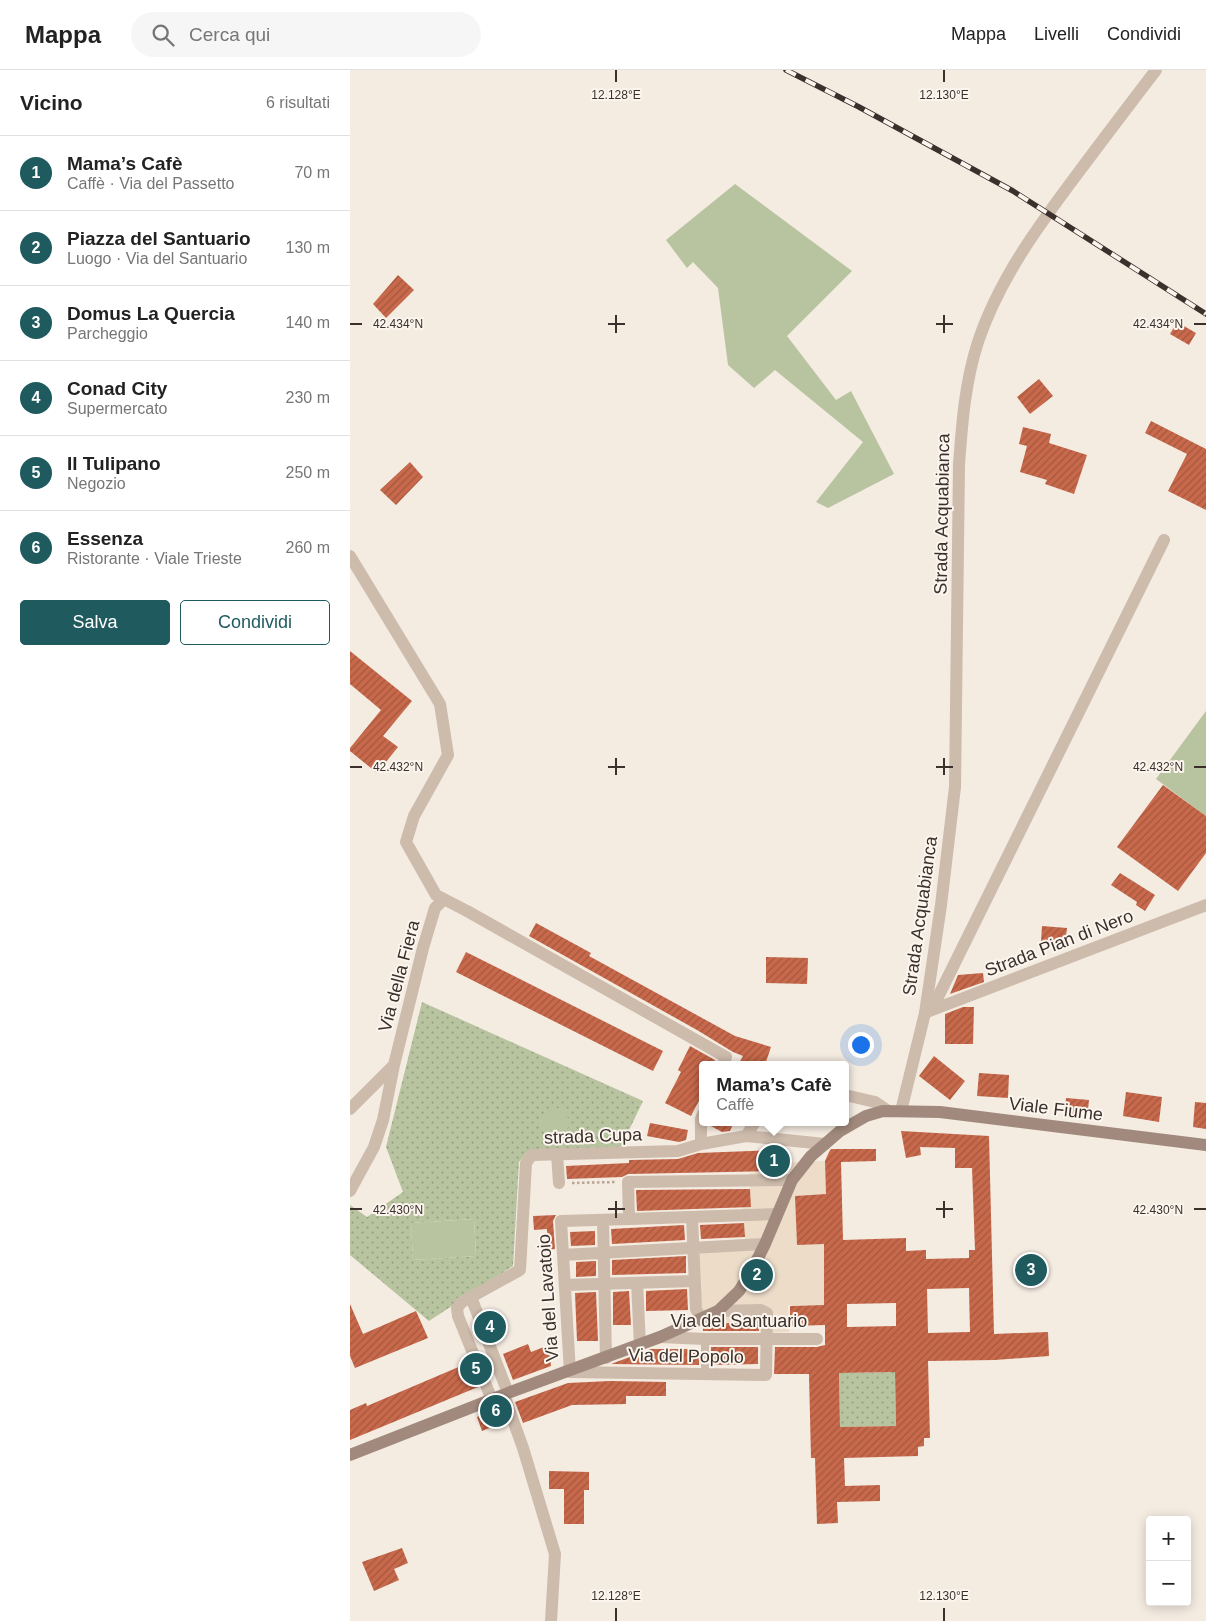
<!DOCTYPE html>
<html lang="it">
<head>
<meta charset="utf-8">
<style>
  :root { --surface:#fff; --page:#f6f6f6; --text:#222; --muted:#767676; --line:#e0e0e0; --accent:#1f5a5e }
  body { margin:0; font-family:Arial,sans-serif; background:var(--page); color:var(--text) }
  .controls { position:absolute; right:15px; bottom:15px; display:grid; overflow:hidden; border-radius:5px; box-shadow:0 2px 12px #0003 }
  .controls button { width:45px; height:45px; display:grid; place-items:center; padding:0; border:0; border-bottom:1px solid var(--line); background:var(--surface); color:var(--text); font:25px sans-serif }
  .you { position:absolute; left:510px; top:974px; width:18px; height:18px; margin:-12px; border:4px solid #fff; border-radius:50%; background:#1a73e8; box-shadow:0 0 0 8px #1a73e833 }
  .badge { display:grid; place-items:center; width:32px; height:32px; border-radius:50%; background:var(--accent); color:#fff; font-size:16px; font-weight:700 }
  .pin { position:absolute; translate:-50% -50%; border:2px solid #fff; box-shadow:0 1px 5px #0006 }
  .popup { position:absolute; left:349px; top:991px; width:150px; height:65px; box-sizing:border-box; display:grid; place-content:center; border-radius:5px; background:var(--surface); filter:drop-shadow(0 1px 4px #0005); font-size:16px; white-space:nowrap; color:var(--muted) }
  .popup b { font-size:19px; color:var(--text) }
  .popup::after { content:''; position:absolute; left:50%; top:100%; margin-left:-10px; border:10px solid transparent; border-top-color:var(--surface) }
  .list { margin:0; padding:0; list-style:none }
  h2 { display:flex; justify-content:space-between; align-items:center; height:65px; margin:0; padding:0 20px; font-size:21px }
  h2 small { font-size:16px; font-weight:400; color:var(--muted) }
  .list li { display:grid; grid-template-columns:32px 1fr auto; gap:15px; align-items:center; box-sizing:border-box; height:75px; padding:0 20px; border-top:1px solid var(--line) }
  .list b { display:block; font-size:19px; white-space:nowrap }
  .list p { margin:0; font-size:16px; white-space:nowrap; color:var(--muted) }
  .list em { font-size:16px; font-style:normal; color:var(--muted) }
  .actions { display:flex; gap:10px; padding:15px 20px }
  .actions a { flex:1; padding:11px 0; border:1px solid var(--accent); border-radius:5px; text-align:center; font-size:18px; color:var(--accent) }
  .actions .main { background:var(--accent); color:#fff }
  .icon { flex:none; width:28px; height:28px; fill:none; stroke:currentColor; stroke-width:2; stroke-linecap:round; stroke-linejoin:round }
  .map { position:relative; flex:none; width:856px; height:1551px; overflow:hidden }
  header { display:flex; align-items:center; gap:30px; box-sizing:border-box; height:70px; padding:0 25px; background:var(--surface); border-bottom:1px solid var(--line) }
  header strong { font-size:24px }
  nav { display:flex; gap:28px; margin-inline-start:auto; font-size:18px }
  .search { width:350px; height:45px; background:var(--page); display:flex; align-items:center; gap:12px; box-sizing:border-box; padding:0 18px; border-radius:28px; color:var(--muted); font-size:19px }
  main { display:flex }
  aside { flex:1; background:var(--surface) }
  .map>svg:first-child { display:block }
  .grass { fill:#b8c4a0 }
  .park { fill:url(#park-dots); fill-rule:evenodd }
  .plaza { fill:#ecdcc8 }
  .building { fill:url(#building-hatch); fill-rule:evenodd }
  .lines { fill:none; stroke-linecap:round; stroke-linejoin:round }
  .path { stroke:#b9a596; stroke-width:2.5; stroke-dasharray:2.5 2.5; stroke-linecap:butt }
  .service { stroke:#cdbbac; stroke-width:8 }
  .minor { stroke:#cdbbac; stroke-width:12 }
  .tertiary { stroke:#cdbbac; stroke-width:12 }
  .secondary { stroke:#a18a7d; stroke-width:12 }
  .rail-casing { stroke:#3b302b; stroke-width:5.5 }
  .rail { stroke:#fbf5ee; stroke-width:4; stroke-dasharray:11; stroke-linecap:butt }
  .ticks { fill:none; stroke:#3b302b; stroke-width:2 }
  .labels { text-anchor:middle; stroke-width:4; stroke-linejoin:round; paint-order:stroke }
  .street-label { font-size:18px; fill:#3b302b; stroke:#fbf5ee }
  .ticks-label { font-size:12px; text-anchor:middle; fill:#3b302b; stroke:#fbf5ee; stroke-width:4; stroke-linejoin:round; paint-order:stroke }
</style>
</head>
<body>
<header>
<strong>Mappa</strong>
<div class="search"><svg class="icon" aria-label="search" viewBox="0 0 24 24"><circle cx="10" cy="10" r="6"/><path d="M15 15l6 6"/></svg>Cerca qui</div>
<nav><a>Mappa</a><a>Livelli</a><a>Condividi</a></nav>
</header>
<main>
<aside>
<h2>Vicino<small>6 risultati</small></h2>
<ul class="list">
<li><span class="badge">1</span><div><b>Mama’s Cafè</b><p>Caffè · Via del Passetto</p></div><em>70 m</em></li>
<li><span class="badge">2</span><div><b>Piazza del Santuario</b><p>Luogo · Via del Santuario</p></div><em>130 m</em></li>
<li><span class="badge">3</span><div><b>Domus La Quercia</b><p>Parcheggio</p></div><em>140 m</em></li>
<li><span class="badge">4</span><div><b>Conad City</b><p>Supermercato</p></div><em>230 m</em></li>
<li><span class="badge">5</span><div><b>Il Tulipano</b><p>Negozio</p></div><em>250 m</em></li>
<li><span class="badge">6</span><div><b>Essenza</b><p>Ristorante · Viale Trieste</p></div><em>260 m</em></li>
</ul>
<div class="actions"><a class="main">Salva</a><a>Condividi</a></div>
</aside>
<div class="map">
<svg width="856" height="1551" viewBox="0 0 856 1551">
  <defs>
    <pattern id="park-dots" width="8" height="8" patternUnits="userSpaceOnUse" patternTransform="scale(1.25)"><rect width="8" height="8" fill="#b8c4a0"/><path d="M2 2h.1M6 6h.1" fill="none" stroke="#97a083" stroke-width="1.8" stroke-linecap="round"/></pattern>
    <pattern id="building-hatch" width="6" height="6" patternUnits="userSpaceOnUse" patternTransform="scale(1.25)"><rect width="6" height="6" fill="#c8694b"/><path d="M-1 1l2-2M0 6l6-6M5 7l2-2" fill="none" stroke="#a4573f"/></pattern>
  </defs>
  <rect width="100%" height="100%" fill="#f4ebe1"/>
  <!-- grass -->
  <path class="grass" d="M385 114 502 201 437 266 486 330 501 321 544 404 478 438 466 432 513 372 425 300 404 318 378 295 368 218 343 192 337 198 316 170Z
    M856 641V746L806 709Z
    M190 1052a15 15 0 1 1 30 0a15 15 0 1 1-30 0Z
    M124 1149 126 1186 63 1190 61 1153Z"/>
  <!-- park -->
  <path class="park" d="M72 932 293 1031 270 1079 177 1082 169 1092 163 1196 79 1251 0 1185V1135L17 1147 53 1122 36 1077ZM205 1037 214 1041C232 1064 193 1080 190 1051L195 1041ZM124 1149 126 1186 63 1190 61 1153Z
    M545 1302 546 1356 490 1357 489 1303Z"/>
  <!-- plaza -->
  <path class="plaza" d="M475 1091 476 1124 445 1126 447 1175 474 1174 475 1235H438L439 1262 413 1263 412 1248 353 1256 341 1240 338 1173 395 1169 393 1137H401L399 1103 428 1101V1093Z"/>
  <!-- building -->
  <path class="building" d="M48 205 64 220 36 248 23 234Z
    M827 252 846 263 839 275 820 264Z
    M689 309 703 326 680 344 667 327Z
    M801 351 856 379V440L818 421 837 384 795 363Z
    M673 357 701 364 699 373 737 385 724 424 695 414 697 410 670 402 677 376 669 374Z
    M60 392 73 407 46 435 30 420Z
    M0 581 62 631 33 666 48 677 27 703 0 681V678L31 640 0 614Z
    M813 715 856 746V783L828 821 767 777Z
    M770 803 805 825 795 841 786 835 787 832 761 815Z
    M186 853 241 883 239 886 385 966 421 977 415 995H388L393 986 383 982 347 960 179 866Z
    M692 856 717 858 715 874 691 872Z
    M116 882 313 981 303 1001 106 902Z
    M416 887 458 888 457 914 416 913Z
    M633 903 634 912 600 924 608 905Z
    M613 937H624L623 974H595V944Z
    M340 976 365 990 363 995H353V1023L341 1046 315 1033 331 1002 328 1000Z
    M584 986 615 1011 600 1030 569 1006Z
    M629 1003 659 1005 658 1028 627 1026Z
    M776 1022 812 1027 809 1052 773 1046Z
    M716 1028 739 1030 737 1049 714 1047Z
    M845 1032 856 1033V1059L843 1057Z
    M359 1052H384L380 1061 372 1062 359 1055Z
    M300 1053 338 1060 336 1070 329 1072 297 1066Z
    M551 1061 639 1066 644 1264 698 1262 699 1286 645 1290 578 1291 580 1368H574V1376L568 1377V1386L494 1388 495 1416 530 1415V1431L487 1432 488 1453 467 1454 465 1388H461L459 1304H424L425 1277H467L475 1275V1255L440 1256V1236L474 1235V1174L447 1175 445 1126 476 1124 475 1091 479 1082 481 1079H526V1091L491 1092 493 1170 556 1168V1181L576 1180V1189L619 1188V1180H625L622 1098H605V1078L570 1077 571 1085 556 1088ZM619 1218 620 1262 578 1263 577 1219ZM546 1233V1256L497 1257V1234ZM545 1302 546 1356 490 1357 489 1303Z
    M427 1080 428 1101 278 1104 272 1107 217 1109 216 1096 279 1093V1090L328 1089 348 1083Z
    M400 1119 401 1137 287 1141 286 1120Z
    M206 1145 203 1151 205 1179 198 1180 197 1159 184 1160 183 1146Z
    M394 1153 395 1167 351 1169 350 1155Z
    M334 1155 335 1170 262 1174 261 1159Z
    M245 1161V1175L221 1176 220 1162Z
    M336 1186V1203L262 1205V1190Z
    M246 1191V1206L226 1207V1192Z
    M337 1219 338 1240 296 1241V1221Z
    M279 1221 281 1255H263V1222Z
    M246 1222 248 1271H227L225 1223Z
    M0 1234 13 1264 66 1241 78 1268 5 1298 0 1286Z
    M409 1248V1261H353V1257Z
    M178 1274 181 1282 199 1275 201 1296 163 1310 153 1284Z
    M361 1277H408V1294L361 1295Z
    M301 1279H349V1295L261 1294Z
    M118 1293 128 1317 0 1370V1340L16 1333 17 1336Z
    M260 1311 316 1312V1326H276V1334L222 1335 173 1353 165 1332 218 1313Z
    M148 1338H150L155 1352 132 1361 127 1347Z
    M199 1401 239 1402V1420H234V1454H214V1419H199Z
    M52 1478 58 1493 44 1499 49 1510 24 1521 12 1492Z"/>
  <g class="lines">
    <!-- path -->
    <path class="path" d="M222 1113 266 1112"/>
    <!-- service -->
    <path class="service" d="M355 1269V1304"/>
    <!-- minor -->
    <path class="minor" d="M0 486 90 634 98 685 64 746 56 772 86 825 117 841 376 987 373 995
      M577 942 856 835
      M575 943 586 931 814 470
      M495 1025 525 1032 538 1041
      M0 1039 44 995
      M396 1066 405 1052
      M351 1074V1049L353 1044
      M207 1084 209 1113
      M0 1121 24 1077 33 1050 44 995 73 878 85 838 94 829
      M342 1147 346 1239 351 1249
      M279 1149 427 1144
      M253 1150 256 1288
      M213 1185 415 1174
      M287 1213 290 1275
      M215 1215 344 1211
      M121 1227 158 1323
      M368 1241 411 1240 417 1243 416 1305 220 1302 211 1151 279 1149 278 1112 442 1110
      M310 1267 355 1269H467
      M154 1325 173 1378 205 1484 201 1551
      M142 1330 108 1246 107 1238 112 1232 170 1200 176 1093 182 1085 328 1081 351 1074 396 1066 475 1074"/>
    <!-- tertiary -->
    <path class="tertiary" d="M551 1041 575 943 591 835 605 717 609 395C612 353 615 312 628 272 649 209 689 155 728 103 754 68 780 34 806 0"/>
    <!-- secondary -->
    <path class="secondary" d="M0 1385 158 1323 310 1267 368 1241 389 1221 401 1202 415 1174 442 1110 461 1086 475 1074 490 1061 516 1046 533 1041 590 1042 856 1075"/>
    <defs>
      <path id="rail" d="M436 0 509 37 663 121 856 244"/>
    </defs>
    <!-- rail casing -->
    <use href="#rail" class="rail-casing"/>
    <!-- rail -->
    <use href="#rail" class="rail"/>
  </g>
  <!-- ticks -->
  <path class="ticks" d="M266 0V12M594 0V12M266 245V263M594 245V263M0 254H12M258 254H275M586 254H603M844 254H856M266 688V705M594 688V705M0 697H12M258 697H275M586 697H603M844 697H856M266 1131V1148M594 1131V1148M0 1139H12M258 1139H275M586 1139H603M844 1139H856M266 1538V1551M594 1538V1551"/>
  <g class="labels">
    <!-- street labels -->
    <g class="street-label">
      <text transform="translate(592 444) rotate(-89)" y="6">Strada Acquabianca</text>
      <text transform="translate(570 846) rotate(-82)" y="6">Strada Acquabianca</text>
      <text transform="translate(709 873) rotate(-21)" y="6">Strada Pian di Nero</text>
      <text transform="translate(49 906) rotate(-75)" y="6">Via della Fiera</text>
      <text transform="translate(706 1039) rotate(7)" y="6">Viale Fiume</text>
      <text transform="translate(243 1066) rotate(-2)" y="6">strada Cupa</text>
      <text transform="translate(198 1228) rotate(-94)" y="6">Via del Lavatoio</text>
      <text x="389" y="1257">Via del Santuario</text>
      <text transform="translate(336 1286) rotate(1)" y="6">Via del Popolo</text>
    </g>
  </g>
  <g class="ticks-label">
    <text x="266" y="29">12.128°E</text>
    <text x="594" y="29">12.130°E</text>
    <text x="48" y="258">42.434°N</text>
    <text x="808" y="258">42.434°N</text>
    <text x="48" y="701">42.432°N</text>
    <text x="808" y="701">42.432°N</text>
    <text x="48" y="1144">42.430°N</text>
    <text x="808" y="1144">42.430°N</text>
    <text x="266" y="1530">12.128°E</text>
    <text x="594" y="1530">12.130°E</text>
  </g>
</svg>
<div class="controls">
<button>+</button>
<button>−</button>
</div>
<div class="you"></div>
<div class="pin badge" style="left:424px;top:1091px">1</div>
<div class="popup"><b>Mama’s Cafè</b>Caffè</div>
<div class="pin badge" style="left:407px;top:1205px">2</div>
<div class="pin badge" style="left:681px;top:1200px">3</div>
<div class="pin badge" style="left:140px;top:1257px">4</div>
<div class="pin badge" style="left:126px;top:1299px">5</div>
<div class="pin badge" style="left:146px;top:1341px">6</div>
</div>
</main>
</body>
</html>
